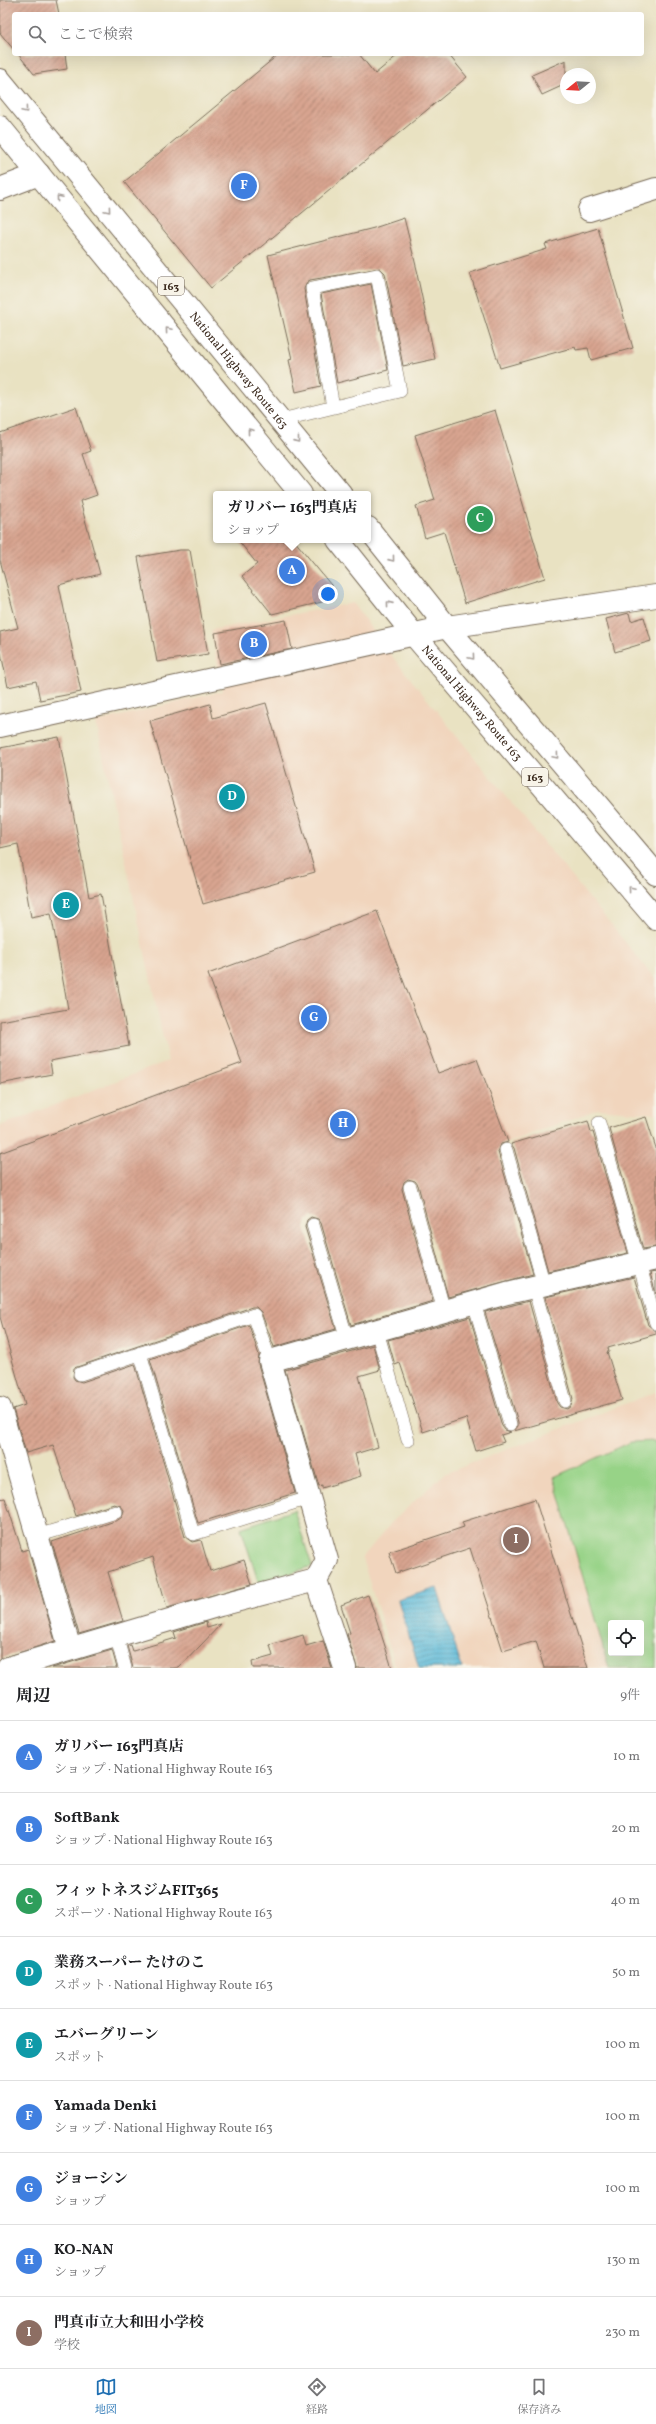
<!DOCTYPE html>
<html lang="ja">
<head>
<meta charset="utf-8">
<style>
  :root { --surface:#fff; --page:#f2f2f2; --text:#202124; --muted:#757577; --line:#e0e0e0; --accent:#1f6fb2 }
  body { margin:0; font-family:Vollkorn,"Noto Serif JP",serif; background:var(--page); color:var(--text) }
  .controls { position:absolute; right:12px; bottom:12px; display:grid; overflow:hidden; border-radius:4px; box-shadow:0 4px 16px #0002 }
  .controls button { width:36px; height:36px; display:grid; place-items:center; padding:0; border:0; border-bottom:1px solid var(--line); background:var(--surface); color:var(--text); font:20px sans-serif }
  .compass { position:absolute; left:560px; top:68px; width:36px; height:36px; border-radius:50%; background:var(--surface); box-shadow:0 4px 16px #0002; rotate:252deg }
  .you { position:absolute; left:328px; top:594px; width:14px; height:14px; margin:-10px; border:3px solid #fff; border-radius:50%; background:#1a73e8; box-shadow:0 0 0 6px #1a73e833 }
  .badge { display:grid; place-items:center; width:26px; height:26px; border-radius:50%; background:var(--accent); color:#fff; font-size:13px; font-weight:700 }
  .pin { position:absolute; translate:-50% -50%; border:2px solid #fff; box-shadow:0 1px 4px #0006 }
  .popup { position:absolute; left:213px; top:491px; width:158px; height:52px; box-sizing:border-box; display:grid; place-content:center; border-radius:4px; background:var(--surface); filter:drop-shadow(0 1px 3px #0005); font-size:13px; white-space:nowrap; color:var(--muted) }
  .popup b { font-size:15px; color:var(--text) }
  .popup::after { content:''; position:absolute; left:50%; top:100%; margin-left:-8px; border:8px solid transparent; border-top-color:var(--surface) }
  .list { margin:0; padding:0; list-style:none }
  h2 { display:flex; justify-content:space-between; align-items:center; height:52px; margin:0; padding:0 16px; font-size:17px }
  h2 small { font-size:13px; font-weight:400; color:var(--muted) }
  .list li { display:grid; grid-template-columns:26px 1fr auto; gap:12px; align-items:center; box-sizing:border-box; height:72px; padding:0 16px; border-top:1px solid var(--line) }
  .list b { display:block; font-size:15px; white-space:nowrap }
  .list p { margin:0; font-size:13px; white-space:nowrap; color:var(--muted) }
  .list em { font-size:13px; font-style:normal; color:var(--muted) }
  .icon { flex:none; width:22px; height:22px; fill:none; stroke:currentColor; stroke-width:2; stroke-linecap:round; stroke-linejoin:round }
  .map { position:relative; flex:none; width:656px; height:1668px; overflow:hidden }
  .search { position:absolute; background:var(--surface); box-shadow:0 4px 16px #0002; left:12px; right:12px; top:12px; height:44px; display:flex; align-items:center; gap:10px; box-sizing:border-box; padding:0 14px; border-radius:4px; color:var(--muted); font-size:15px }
  .sheet { height:700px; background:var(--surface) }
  nav { display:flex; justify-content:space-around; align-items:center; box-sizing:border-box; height:56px; border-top:1px solid var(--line); background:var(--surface); font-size:11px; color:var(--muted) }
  nav a { display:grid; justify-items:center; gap:2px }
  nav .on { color:var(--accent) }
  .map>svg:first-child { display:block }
  .built { fill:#f1d5bd; fill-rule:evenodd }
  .green { fill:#97d387; stroke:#697e52; fill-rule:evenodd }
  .water { fill:url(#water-rules); stroke:#4b727c }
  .building { fill:url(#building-hatch) }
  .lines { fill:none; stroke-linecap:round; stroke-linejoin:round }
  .service-casing { stroke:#786a57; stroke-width:14 }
  .minor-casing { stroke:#786a57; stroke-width:24 }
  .tertiary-casing { stroke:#786a57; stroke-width:24 }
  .trunk-casing { stroke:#786a57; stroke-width:24 }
  .service { stroke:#fff; stroke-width:13 }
  .minor { stroke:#fff; stroke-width:22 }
  .tertiary { stroke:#fff; stroke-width:22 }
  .trunk { stroke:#fff; stroke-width:22 }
  .oneway { stroke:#a79f9a }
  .labels { text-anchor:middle; stroke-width:3; stroke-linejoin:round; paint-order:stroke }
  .shield { fill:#f7f3e8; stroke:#73665b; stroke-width:1 }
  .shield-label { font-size:11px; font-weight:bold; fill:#3b2a1e }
  .street-label { font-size:12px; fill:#3b2a1e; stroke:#f7f3e8 }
</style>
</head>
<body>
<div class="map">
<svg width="656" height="1668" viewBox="0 0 656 1668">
  <defs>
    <pattern id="water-rules" width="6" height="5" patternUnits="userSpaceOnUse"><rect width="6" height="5" fill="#5bbad9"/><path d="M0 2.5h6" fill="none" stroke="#4c97af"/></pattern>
    <pattern id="building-hatch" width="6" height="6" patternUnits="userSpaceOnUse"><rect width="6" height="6" fill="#d8a490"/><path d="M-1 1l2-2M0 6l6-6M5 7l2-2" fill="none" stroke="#b08675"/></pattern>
  </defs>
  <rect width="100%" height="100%" fill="#f7f3e8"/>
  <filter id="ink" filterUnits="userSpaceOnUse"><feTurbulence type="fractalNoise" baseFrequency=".025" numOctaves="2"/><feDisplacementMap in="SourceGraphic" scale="8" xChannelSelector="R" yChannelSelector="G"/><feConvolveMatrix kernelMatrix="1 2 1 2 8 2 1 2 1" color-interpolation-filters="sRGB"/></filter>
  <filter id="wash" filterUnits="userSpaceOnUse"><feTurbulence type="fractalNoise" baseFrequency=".012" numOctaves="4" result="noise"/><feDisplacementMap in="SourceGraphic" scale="16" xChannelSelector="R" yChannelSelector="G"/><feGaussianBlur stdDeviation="0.9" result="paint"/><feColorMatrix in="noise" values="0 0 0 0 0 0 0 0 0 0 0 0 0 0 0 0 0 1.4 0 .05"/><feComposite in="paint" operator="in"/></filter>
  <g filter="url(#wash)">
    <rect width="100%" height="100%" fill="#e9e2c2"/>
    <!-- built -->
    <path class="built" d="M353 603 391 655 656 980V1114L598 1109 0 1333V1126L168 1061 96 722 223 691 211 630Z
      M656 1392V1668H396L362 1558 392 1522 444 1474ZM611 1623H641V1653H611Z"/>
    <!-- green -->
    <path class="green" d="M656 1441V1668H609L554 1477 631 1442ZM611 1623H641V1653H611Z
      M294 1510 312 1566 259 1584 241 1528Z"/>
    <!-- water -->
    <path class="water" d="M437 1588 462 1668H419L398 1600Z"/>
    <g id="blocks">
      <!-- building -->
      <path class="building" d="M0 0H56L59 14H14V50L0 33Z
        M18 54H65L67 69 34 74Z
        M279 54H359L375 74 399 54H448L467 77 211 288 124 182Z
        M566 60V84L542 95 532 75Z
        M404 218 418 274H417L435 359 403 366 385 273 380 268 310 280 307 282 304 289 321 386 296 392 289 360 292 359 268 255 374 228Z
        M598 228 633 348 591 360 588 348 576 350 575 347 500 368 470 273 547 249 545 244Z
        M371 284 388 370 337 383 321 294Z
        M76 407 91 451 83 454 97 495 80 501 100 574 59 585 81 692 40 700 36 681 8 687 0 648V632L18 628 0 560V433Z
        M495 410 545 578 465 603 444 532 425 538 416 506 435 500 415 435Z
        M238 540H294L335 590 322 602 272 614 242 576 257 564Z
        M180 550H190L208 654 157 662 138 557Z
        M629 613 631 621 644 617 651 641 615 652 606 619Z
        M286 620 292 649 220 664 215 633Z
        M266 703 315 872 203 904 150 721 210 704 213 718Z
        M59 737 89 897 101 894 129 1046 50 1061 52 1074 0 1084V1021L68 1009 51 913 31 917 18 844 0 848V748Z
        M377 911 438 1073 477 1059 508 1142 501 1144 498 1152 533 1274 448 1297 418 1185 415 1181 408 1179 404 1182 402 1189 433 1301 351 1325 321 1223 318 1219 311 1217 307 1220 305 1227 336 1329 274 1347 261 1312 256 1307H252L74 1368 73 1377 75 1380 82 1382 135 1364 185 1537 192 1542 201 1540 210 1571 244 1560 252 1584 167 1608 153 1557 108 1572 123 1621 79 1634 52 1542 118 1520 122 1517 124 1510 121 1506 114 1504 76 1516 53 1445 26 1453 13 1409 25 1405 0 1317V1153L242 1063 208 974Z
        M646 1117 656 1148V1247L643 1249 609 1128Z
        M588 1121 591 1132H593L628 1253 548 1271 514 1148 511 1144Z
        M656 1272V1294L650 1273Z
        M634 1277 648 1325 656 1331V1334L608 1348 609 1352H607L622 1400 514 1431 518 1426V1422L485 1312 529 1301 557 1403 560 1407 567 1409 571 1406 573 1399 545 1297Z
        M470 1317 502 1426 505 1430 511 1432 501 1435 504 1442 476 1451 466 1418 423 1432 400 1363 395 1365 388 1340Z
        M249 1325 259 1355 258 1364 295 1493 198 1523 150 1359Z
        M373 1345 380 1370 359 1376 378 1447 355 1454 361 1476 322 1488V1485L319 1486 285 1370Z
        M5 1498 22 1551 28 1549 55 1641 0 1659V1499Z
        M535 1499 588 1668H544L536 1641 503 1651 470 1548 396 1573 389 1552 464 1527 462 1522Z
        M368 1595 376 1618 392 1668H357L347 1634 350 1633 341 1605Z
        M206 1622 207 1628 221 1624 179 1668H133L127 1646 131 1645 133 1651 176 1638 174 1632Z
        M303 1635 306 1646 323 1641 332 1668H253L252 1662 273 1656 270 1645Z
        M112 1650 117 1668H52Z"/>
    </g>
  </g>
  <g filter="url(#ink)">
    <use href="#blocks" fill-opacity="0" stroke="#786a57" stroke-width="1"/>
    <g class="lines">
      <defs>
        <path id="service" d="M281 420 400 391 377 275 312 288 333 407
          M599 1123 656 1323
          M506 1150 544 1285
          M410 1187 444 1311
          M313 1225 347 1339
          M534 1287 565 1401
          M474 1303 510 1424
          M377 1331 408 1440
          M140 1353 193 1534 309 1498
          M80 1374 254 1315 270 1361
          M37 1536 116 1512
          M116 1635 125 1668"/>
        <path id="minor" d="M0 189 39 174
          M589 210 656 189
          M0 1408 70 1649
          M316 1580 345 1668
          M8 1668 220 1605 316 1580 327 1560 270 1361 507 1293 656 1259"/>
        <path id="tertiary" d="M0 726 447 627 656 596"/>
        <g id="trunk">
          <path id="s1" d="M0 80 341 494"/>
          <path d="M0 127 301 494"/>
          <path d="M368 528 447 627 656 874"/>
          <path id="s2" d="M338 540 414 635 656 919"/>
        </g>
      </defs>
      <!-- service casing -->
      <use href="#service" class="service-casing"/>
      <!-- minor casing -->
      <use href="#minor" class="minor-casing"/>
      <!-- tertiary casing -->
      <use href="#tertiary" class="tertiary-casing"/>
      <!-- trunk casing -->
      <use href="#trunk" class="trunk-casing"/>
      <!-- service -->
      <use href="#service" class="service"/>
      <!-- minor -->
      <use href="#minor" class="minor"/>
      <!-- tertiary -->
      <use href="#tertiary" class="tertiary"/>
      <!-- trunk -->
      <use href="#trunk" class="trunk"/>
    </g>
    <!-- one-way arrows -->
    <defs><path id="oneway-chevron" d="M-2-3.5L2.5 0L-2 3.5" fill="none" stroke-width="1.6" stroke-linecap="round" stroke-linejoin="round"/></defs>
    <g class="oneway">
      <use href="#oneway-chevron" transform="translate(25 110) rotate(50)"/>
      <use href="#oneway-chevron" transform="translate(59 198) rotate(-130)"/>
      <use href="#oneway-chevron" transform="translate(108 210) rotate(50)"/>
      <use href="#oneway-chevron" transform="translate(168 330) rotate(-130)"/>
      <use href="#oneway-chevron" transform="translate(250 431) rotate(-129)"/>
      <use href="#oneway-chevron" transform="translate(297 440) rotate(51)"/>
      <use href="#oneway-chevron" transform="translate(392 559) rotate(51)"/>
      <use href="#oneway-chevron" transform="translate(389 604) rotate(-129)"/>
      <use href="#oneway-chevron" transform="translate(472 657) rotate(50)"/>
      <use href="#oneway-chevron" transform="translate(556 756) rotate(50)"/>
      <use href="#oneway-chevron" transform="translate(631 889) rotate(-130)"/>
    </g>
  </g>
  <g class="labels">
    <!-- shield labels -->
    <g class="shield">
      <rect x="158" y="277" width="26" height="18" rx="3"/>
      <rect x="522" y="768" width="26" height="18" rx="3"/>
    </g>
    <g class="shield-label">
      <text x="171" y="290">163</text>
      <text x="535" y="781">163</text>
    </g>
    <!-- street labels -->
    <g class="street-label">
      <text dy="4" stroke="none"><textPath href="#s1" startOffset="376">National Highway Route 163</textPath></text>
      <text dy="4" stroke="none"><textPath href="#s2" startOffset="211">National Highway Route 163</textPath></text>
    </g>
  </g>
</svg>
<div class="controls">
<button><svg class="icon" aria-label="locate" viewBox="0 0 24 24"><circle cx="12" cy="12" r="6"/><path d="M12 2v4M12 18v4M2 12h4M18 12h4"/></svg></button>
</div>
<svg class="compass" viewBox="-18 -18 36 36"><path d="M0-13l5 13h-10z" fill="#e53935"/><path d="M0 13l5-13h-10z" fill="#757577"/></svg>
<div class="you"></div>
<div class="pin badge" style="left:292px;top:571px;background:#3f7fe0">A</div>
<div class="popup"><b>ガリバー 163門真店</b>ショップ</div>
<div class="pin badge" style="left:254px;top:644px;background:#3f7fe0">B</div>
<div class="pin badge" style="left:480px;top:519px;background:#2e9e5b">C</div>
<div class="pin badge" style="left:232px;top:797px;background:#0f9aa8">D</div>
<div class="pin badge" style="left:66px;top:905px;background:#0f9aa8">E</div>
<div class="pin badge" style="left:244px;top:186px;background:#3f7fe0">F</div>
<div class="pin badge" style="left:314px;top:1018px;background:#3f7fe0">G</div>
<div class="pin badge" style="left:343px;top:1124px;background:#3f7fe0">H</div>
<div class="pin badge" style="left:516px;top:1540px;background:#8d6e63">I</div>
<div class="search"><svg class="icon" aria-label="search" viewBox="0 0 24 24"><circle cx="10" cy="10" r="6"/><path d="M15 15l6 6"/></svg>ここで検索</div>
</div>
<section class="sheet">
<h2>周辺<small>9件</small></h2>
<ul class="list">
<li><span class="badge" style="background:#3f7fe0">A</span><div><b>ガリバー 163門真店</b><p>ショップ · National Highway Route 163</p></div><em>10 m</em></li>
<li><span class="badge" style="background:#3f7fe0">B</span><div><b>SoftBank</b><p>ショップ · National Highway Route 163</p></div><em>20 m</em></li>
<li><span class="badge" style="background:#2e9e5b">C</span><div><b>フィットネスジムFIT365</b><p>スポーツ · National Highway Route 163</p></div><em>40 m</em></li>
<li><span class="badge" style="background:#0f9aa8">D</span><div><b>業務スーパー たけのこ</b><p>スポット · National Highway Route 163</p></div><em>50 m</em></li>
<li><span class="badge" style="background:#0f9aa8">E</span><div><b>エバーグリーン</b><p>スポット</p></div><em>100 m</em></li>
<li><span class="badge" style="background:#3f7fe0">F</span><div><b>Yamada Denki</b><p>ショップ · National Highway Route 163</p></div><em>100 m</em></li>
<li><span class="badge" style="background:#3f7fe0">G</span><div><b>ジョーシン</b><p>ショップ</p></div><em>100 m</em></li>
<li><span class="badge" style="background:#3f7fe0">H</span><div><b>KO-NAN</b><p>ショップ</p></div><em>130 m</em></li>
<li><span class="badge" style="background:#8d6e63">I</span><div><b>門真市立大和田小学校</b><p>学校</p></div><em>230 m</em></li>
</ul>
</section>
<nav>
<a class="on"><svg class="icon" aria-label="map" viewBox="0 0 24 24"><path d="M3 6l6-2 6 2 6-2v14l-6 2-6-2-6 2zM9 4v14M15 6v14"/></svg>地図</a>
<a><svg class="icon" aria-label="directions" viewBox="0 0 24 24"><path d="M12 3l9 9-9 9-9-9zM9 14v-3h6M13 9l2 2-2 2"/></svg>経路</a>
<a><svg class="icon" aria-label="saved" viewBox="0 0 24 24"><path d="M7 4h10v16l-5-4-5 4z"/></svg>保存済み</a>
</nav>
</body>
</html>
